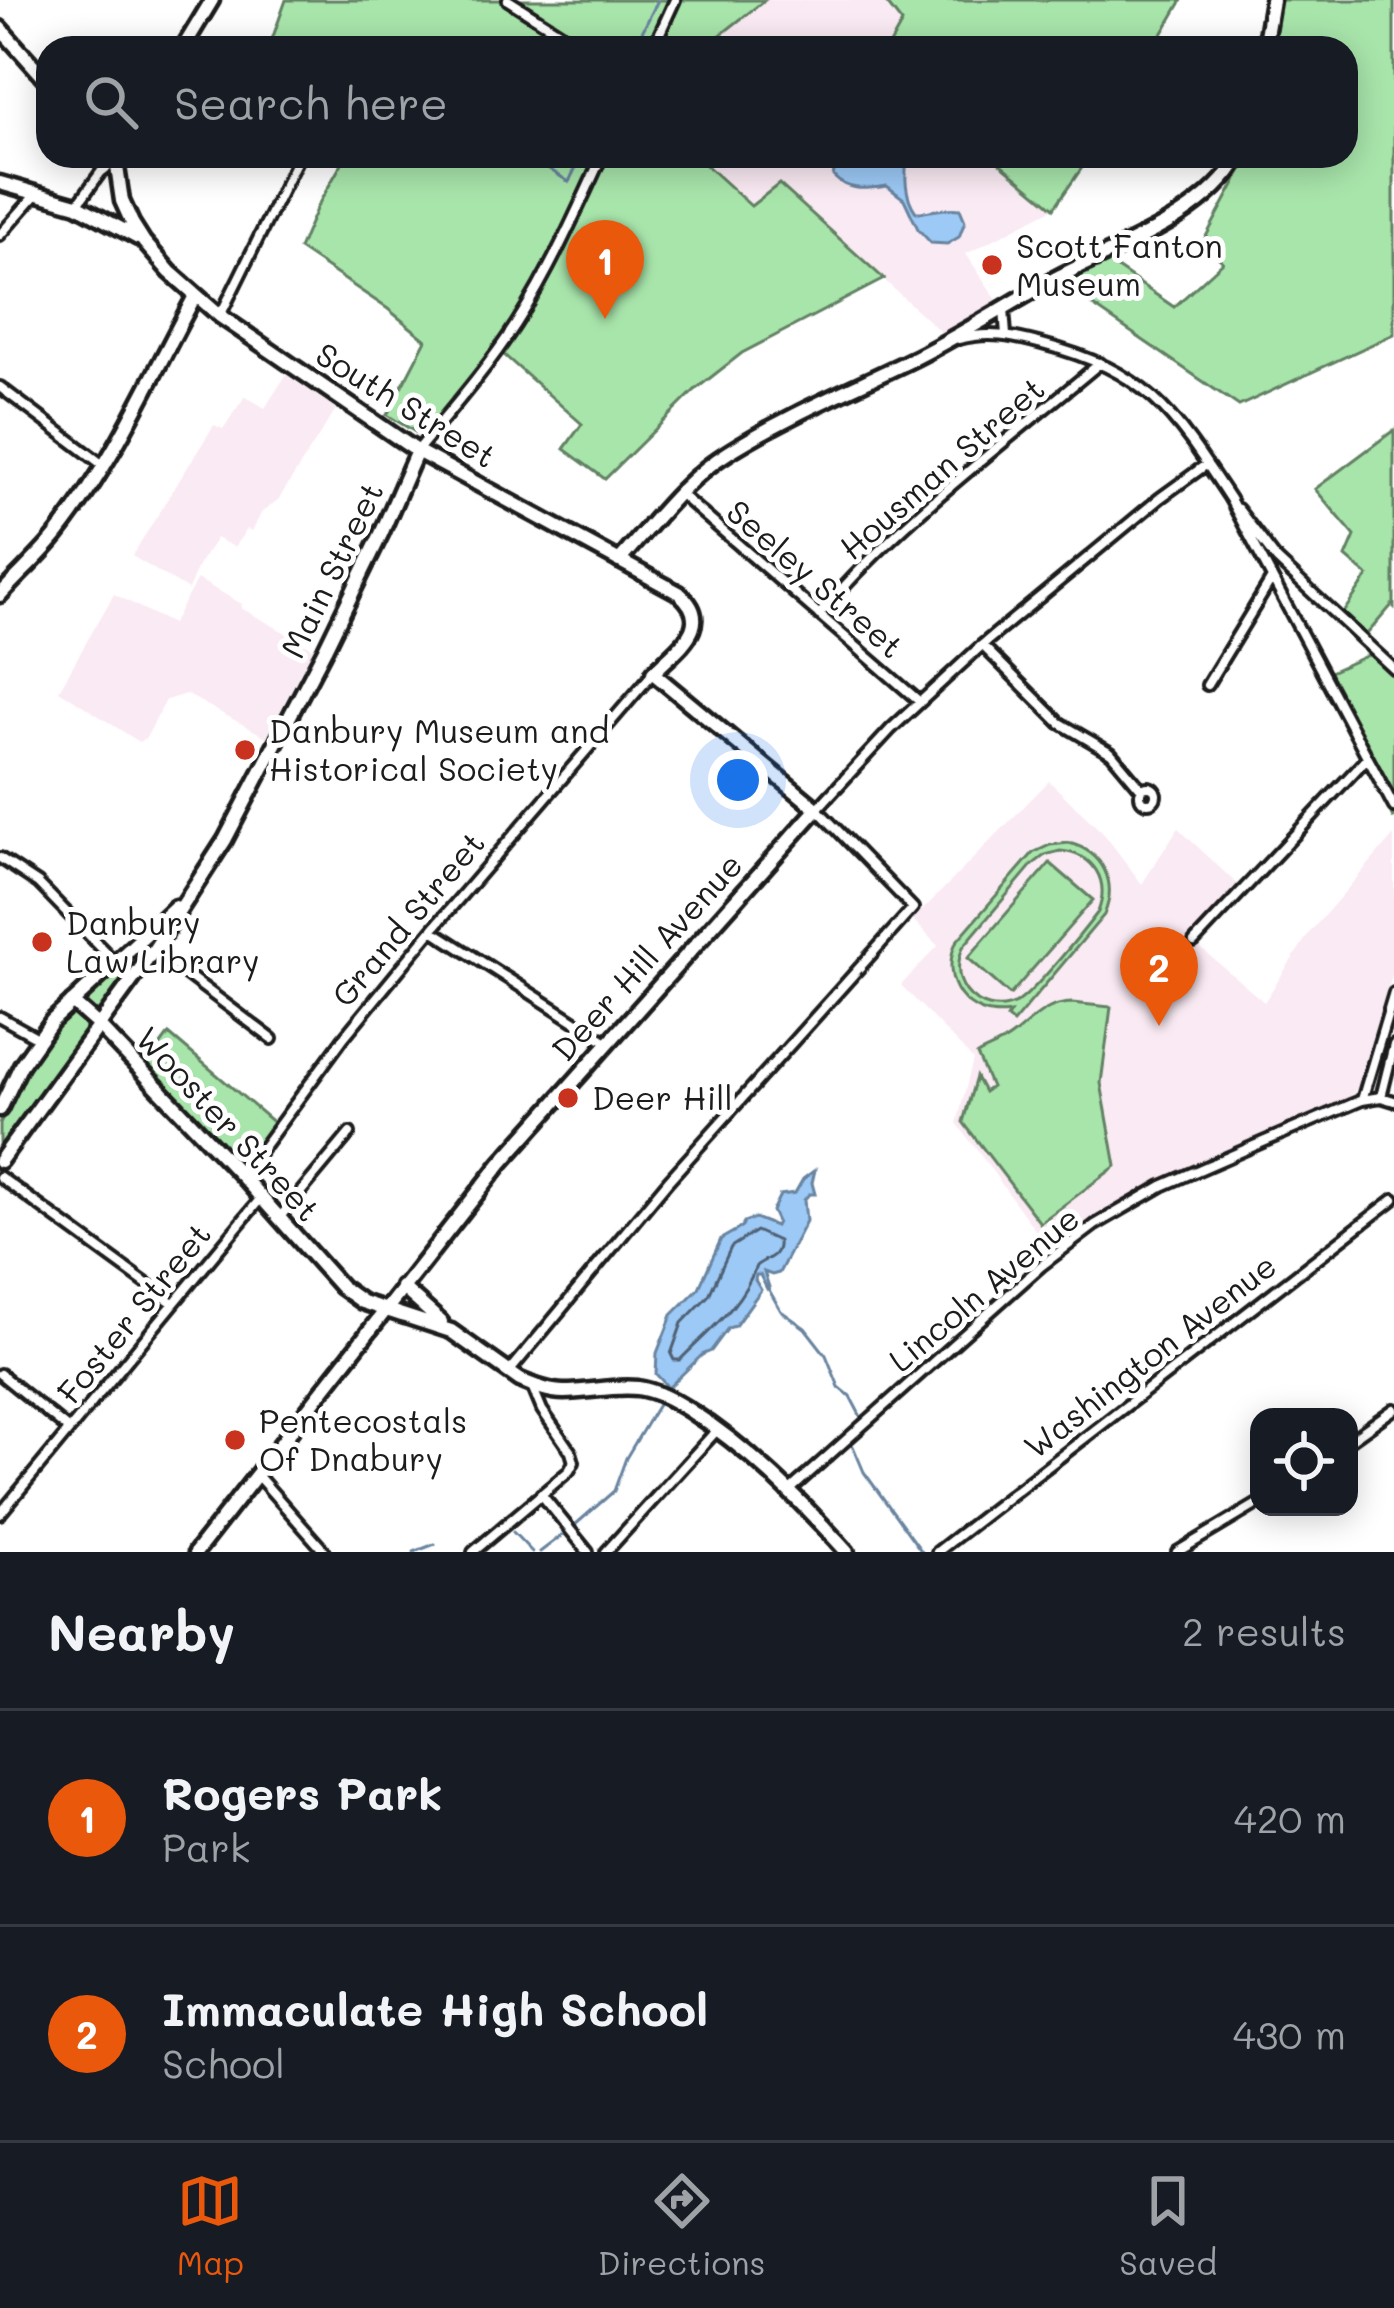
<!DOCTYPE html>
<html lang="en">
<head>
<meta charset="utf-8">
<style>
  :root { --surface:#171b24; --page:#20242c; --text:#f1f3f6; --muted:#9ea1a6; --line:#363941; --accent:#ea580c }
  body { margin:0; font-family:Mali,sans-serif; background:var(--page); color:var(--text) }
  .controls { position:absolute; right:36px; bottom:36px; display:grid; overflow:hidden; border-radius:24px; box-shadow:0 6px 30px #0003 }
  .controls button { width:108px; height:108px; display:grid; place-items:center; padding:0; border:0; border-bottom:3px solid var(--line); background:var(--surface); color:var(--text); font:60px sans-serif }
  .you { position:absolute; left:738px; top:780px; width:42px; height:42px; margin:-30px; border:9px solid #fff; border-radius:50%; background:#1a73e8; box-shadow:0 0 0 18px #1a73e833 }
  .badge { display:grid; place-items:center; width:78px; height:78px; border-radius:50%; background:var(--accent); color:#fff; font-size:39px; font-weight:700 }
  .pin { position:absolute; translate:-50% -99px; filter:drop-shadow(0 3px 6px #0008) }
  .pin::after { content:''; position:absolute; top:63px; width:42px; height:36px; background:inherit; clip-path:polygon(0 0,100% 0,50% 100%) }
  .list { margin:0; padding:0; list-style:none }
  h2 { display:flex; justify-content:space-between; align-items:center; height:156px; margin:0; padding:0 48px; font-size:51px }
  h2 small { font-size:39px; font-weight:400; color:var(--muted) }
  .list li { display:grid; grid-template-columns:78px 1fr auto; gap:36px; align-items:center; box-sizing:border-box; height:216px; padding:0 48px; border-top:3px solid var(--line) }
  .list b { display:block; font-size:45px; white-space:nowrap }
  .list p { margin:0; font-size:39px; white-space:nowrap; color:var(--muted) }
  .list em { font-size:39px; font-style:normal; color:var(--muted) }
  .icon { flex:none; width:66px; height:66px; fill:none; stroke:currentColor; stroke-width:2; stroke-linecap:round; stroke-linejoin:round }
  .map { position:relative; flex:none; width:1394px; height:1552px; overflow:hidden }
  .search { position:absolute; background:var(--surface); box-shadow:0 6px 30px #0003; left:36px; right:36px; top:36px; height:132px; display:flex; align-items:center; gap:30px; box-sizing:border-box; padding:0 42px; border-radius:36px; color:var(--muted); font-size:45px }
  .sheet { height:588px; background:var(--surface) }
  nav { display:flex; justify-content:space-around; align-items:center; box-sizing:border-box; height:168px; border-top:3px solid var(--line); background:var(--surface); font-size:33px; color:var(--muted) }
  nav a { display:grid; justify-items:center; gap:6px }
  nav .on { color:var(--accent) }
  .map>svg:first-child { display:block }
  .built { fill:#faeaf3 }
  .green { fill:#a8e5ab; stroke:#628064; stroke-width:3; fill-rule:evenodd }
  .water { fill:#9cc9f6; stroke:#69849f; stroke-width:3 }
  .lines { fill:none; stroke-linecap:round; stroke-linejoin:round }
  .shore { stroke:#4f6173; stroke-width:3 }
  .stream { stroke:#69849f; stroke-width:3 }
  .street-casing { stroke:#1c1c1c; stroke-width:16 }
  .secondary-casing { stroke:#1c1c1c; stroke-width:21 }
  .street { stroke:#fff; stroke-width:8 }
  .secondary { stroke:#fff; stroke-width:12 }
  .poi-dot { fill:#c8321e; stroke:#fff; stroke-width:4.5 }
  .labels { text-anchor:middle; stroke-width:10; stroke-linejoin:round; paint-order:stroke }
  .poi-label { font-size:33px; fill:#1c1c1c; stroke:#fff; text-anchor:start }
  .street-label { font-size:33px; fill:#1c1c1c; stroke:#fff }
</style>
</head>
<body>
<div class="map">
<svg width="1394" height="1552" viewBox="0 0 1394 1552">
  <rect width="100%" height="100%" fill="#fff"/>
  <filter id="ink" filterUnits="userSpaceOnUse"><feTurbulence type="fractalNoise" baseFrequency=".00833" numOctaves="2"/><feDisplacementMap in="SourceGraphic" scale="24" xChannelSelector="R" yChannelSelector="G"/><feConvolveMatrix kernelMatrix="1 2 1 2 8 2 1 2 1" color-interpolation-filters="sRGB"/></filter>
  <g filter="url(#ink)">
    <!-- built -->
    <path class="built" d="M764 0H884L903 23 888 48H704Z
      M696 156H991L1054 208 966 254 997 300 942 333 779 184 751 207Z
      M286 375 336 409 279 499 262 512 252 531 247 529 234 547 216 538 198 566 188 590 132 556 214 425 223 429 245 396 265 408Z
      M197 579 242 604 241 608 313 648 266 737 186 694 166 700 146 738 139 742 59 690 114 594 172 624Z
      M1049 781 1104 834 1142 884 1178 828 1239 886 1189 938 1264 1002 1310 932 1394 835V968L1363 1076 1354 1093 1346 1099 1182 1169 1095 1217 1049 1249 957 1123 973 1060 901 985 938 946 913 920Z"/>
    <!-- green -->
    <path class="green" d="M286 0H765L704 48H269Z
      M884 0H1182L1154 48H888L902 23Z
      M1268 0H1394V334L1239 406 1055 280 1101 257 1174 307 1223 262 1203 242 1243 168 1232 156H1346V48H1258Z
      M346 156H696L751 206 779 184 884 279 742 353 696 389 605 479 564 449 582 424 494 346 422 436 387 415 426 340 388 309 299 249 317 207Z
      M991 156H1090L1054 208Z
      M1394 430V607L1392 605 1361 641 1338 620 1368 576 1346 557 1355 536 1315 489Z
      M1373 653 1394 673V819L1321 676Z
      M1069 843C1103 852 1118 882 1104 915L1013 1023 1007 1018 1010 1013C967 1020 939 982 956 942L1033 853 1050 845ZM1060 851C1094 854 1110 880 1098 912 1085 929 1033 994 1016 1003 999 1012 977 1006 966 991 956 977 957 962 963 947L1032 865 1045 855Z
      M1050 863 1093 900 1010 995 968 958Z
      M158 930 162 933 0 1153V1123L21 1082 50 1034Z
      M1072 1003 1111 1007 1101 1083 1116 1166 1040 1223 963 1122 976 1077 984 1092 991 1087 977 1055C988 1049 1002 1044 1012 1036 1031 1021 1046 1003 1072 1003Z
      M169 1034 275 1124 243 1166 147 1064Z"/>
    <!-- water -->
    <path class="water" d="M838 156H907C905 174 904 196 916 212 931 213 944 206 960 209L965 221 959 237 947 244 931 243 918 229 904 199 887 186C866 189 848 192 833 176Z
      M815 1170 812 1183 815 1194H809L804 1200 806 1221 779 1273 772 1275 764 1272 769 1287 767 1289 760 1275H756L755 1280 761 1290 735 1326 728 1328 711 1351 702 1355 666 1390V1385L656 1374 657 1353 672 1315 699 1288 721 1239 742 1227 744 1222 755 1218 775 1226 777 1222 772 1211 780 1195 795 1193 803 1179Z"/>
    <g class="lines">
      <!-- shore -->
      <path class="shore" d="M756 1231 778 1241C780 1258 765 1258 756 1266 741 1307 710 1329 680 1360H674L671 1354 682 1323 709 1295 731 1247Z"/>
      <!-- stream -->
      <path class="stream" d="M634 48 658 0
        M529 156 569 182 581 156
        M769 1290 781 1311 805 1328 826 1355 839 1387 850 1396 860 1415
        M853 1446 864 1472 922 1552
        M575 1525 614 1491 626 1458 659 1403
        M513 1532 532 1552
        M414 1552 435 1544
        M540 1552 565 1533"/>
      <defs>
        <path id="street" d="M508 0 584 48
          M653 48 675 0
          M77 205 101 172 115 161
          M0 235 37 193
          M1004 309 1006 335
          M220 316 299 156
          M959 339C989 331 1012 336 1042 344 1147 371 1173 412 1230 499L1394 807
          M0 387 103 465
          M417 451C452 409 487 369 516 324 550 271 576 213 602 156
          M680 494 920 702
          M1238 509 1277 560 1394 669
          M819 615C900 519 1005 443 1100 363
          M982 645 1060 723 1111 753 1142 790
          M1207 685 1271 580
          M1140 795a8 8 0 1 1 16 0a8 8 0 1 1-16 0Z
          M0 858 38 883 114 961
          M432 930 607 1042
          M1194 942 1367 758
          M154 950 272 1039
          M0 1017 38 1038
          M1381 1097 1394 1045
          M1362 1100 1394 993
          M242 1176 344 1037 432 930 653 673
          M0 1177 173 1303
          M280 1217 350 1133
          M510 1371 668 1181 913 908 817 809 891 729 982 645 1160 498 1207 464
          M0 1374 69 1430
          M1349 1441 1394 1409
          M257 1475 325 1552
          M790 1490 1041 1266 1095 1225 1162 1186 1263 1142 1362 1100 1381 1097 1394 1101
          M541 1494 588 1552
          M0 1514 261 1198
          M473 1552 569 1471 574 1462 571 1452 542 1410 532 1386
          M606 1552 717 1430
          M937 1552 1394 1199
          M1177 1552 1259 1503"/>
        <path id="secondary" d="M0 28 48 82
          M183 48 212 0
          M1264 48 1272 0
          M113 156 116 160 122 201 132 223 144 242 170 272 220 316 417 451 679 593C716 625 677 648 653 673L817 809 501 1163 196 1552
          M0 183 77 205 138 238
          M619 561C653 523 685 479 729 452 786 416 849 390 909 361 961 336 1009 303 1060 276 1121 245 1204 218 1240 156
          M0 595C19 574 41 555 58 533 114 462 152 375 195 296
          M72 1002 98 1025 242 1176 341 1287 362 1302 451 1331 520 1380C534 1386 549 1392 564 1392 589 1392 614 1385 638 1388 657 1391 673 1400 689 1410 750 1449 799 1499 847 1552
          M0 1109 21 1065 52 1021 175 907
          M0 1161 154 950 225 840 325 649 381 534 417 451
          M402 1287 441 1322"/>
      </defs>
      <!-- street casing -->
      <use href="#street" class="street-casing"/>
      <!-- secondary casing -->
      <use href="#secondary" class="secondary-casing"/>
      <!-- street -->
      <use href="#street" class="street"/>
      <!-- secondary -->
      <use href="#secondary" class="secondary"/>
    </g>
  </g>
  <!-- markers -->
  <g class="poi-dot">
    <circle cx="992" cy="265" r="12"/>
    <circle cx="245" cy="750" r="12"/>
    <circle cx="42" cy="942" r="12"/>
    <circle cx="568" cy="1098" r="12"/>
    <circle cx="235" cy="1440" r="12"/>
  </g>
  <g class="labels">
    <!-- poi labels -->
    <g class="poi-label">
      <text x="1016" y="258">Scott Fanton<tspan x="1016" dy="38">Museum</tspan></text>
      <text x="269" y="743">Danbury Museum and<tspan x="269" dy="38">Historical Society</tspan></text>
      <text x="66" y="935">Danbury<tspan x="66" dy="38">Law Library</tspan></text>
      <text x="592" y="1110">Deer Hill</text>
      <text x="259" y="1433">Pentecostals<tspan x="259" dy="38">Of Dnabury</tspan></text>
    </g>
    <!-- street labels -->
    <g class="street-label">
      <text transform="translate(406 405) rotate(32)" y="12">South Street</text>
      <text transform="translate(942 468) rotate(-41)" y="12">Housman Street</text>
      <text transform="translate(332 570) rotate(-64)" y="12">Main Street</text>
      <text transform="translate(815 579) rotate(41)" y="12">Seeley Street</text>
      <text transform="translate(408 919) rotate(-50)" y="12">Grand Street</text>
      <text transform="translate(647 957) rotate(-48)" y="12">Deer Hill Avenue</text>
      <text transform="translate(228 1124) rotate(47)" y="12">Wooster Street</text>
      <text transform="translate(984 1289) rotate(-40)" y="12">Lincoln Avenue</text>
      <text transform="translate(134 1313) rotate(-51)" y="12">Foster Street</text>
      <text transform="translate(1150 1356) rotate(-38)" y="12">Washington Avenue</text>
    </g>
  </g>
</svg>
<div class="controls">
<button><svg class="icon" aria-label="locate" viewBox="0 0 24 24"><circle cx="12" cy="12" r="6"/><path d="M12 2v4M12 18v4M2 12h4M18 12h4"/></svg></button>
</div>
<div class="you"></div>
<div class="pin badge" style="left:605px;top:319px">1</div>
<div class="pin badge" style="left:1159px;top:1026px">2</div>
<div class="search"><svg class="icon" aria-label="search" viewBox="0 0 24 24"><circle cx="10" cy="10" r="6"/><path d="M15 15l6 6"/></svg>Search here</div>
</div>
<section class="sheet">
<h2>Nearby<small>2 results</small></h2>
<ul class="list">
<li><span class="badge">1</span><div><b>Rogers Park</b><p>Park</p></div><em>420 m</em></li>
<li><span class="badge">2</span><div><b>Immaculate High School</b><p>School</p></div><em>430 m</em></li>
</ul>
</section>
<nav>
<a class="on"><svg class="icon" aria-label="map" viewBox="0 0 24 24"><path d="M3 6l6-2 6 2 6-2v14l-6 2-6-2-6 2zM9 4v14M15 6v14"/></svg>Map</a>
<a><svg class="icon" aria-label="directions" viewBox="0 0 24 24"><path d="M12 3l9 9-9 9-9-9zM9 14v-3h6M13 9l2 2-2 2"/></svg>Directions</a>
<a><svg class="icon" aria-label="saved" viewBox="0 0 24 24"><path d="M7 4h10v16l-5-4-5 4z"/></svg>Saved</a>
</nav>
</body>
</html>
